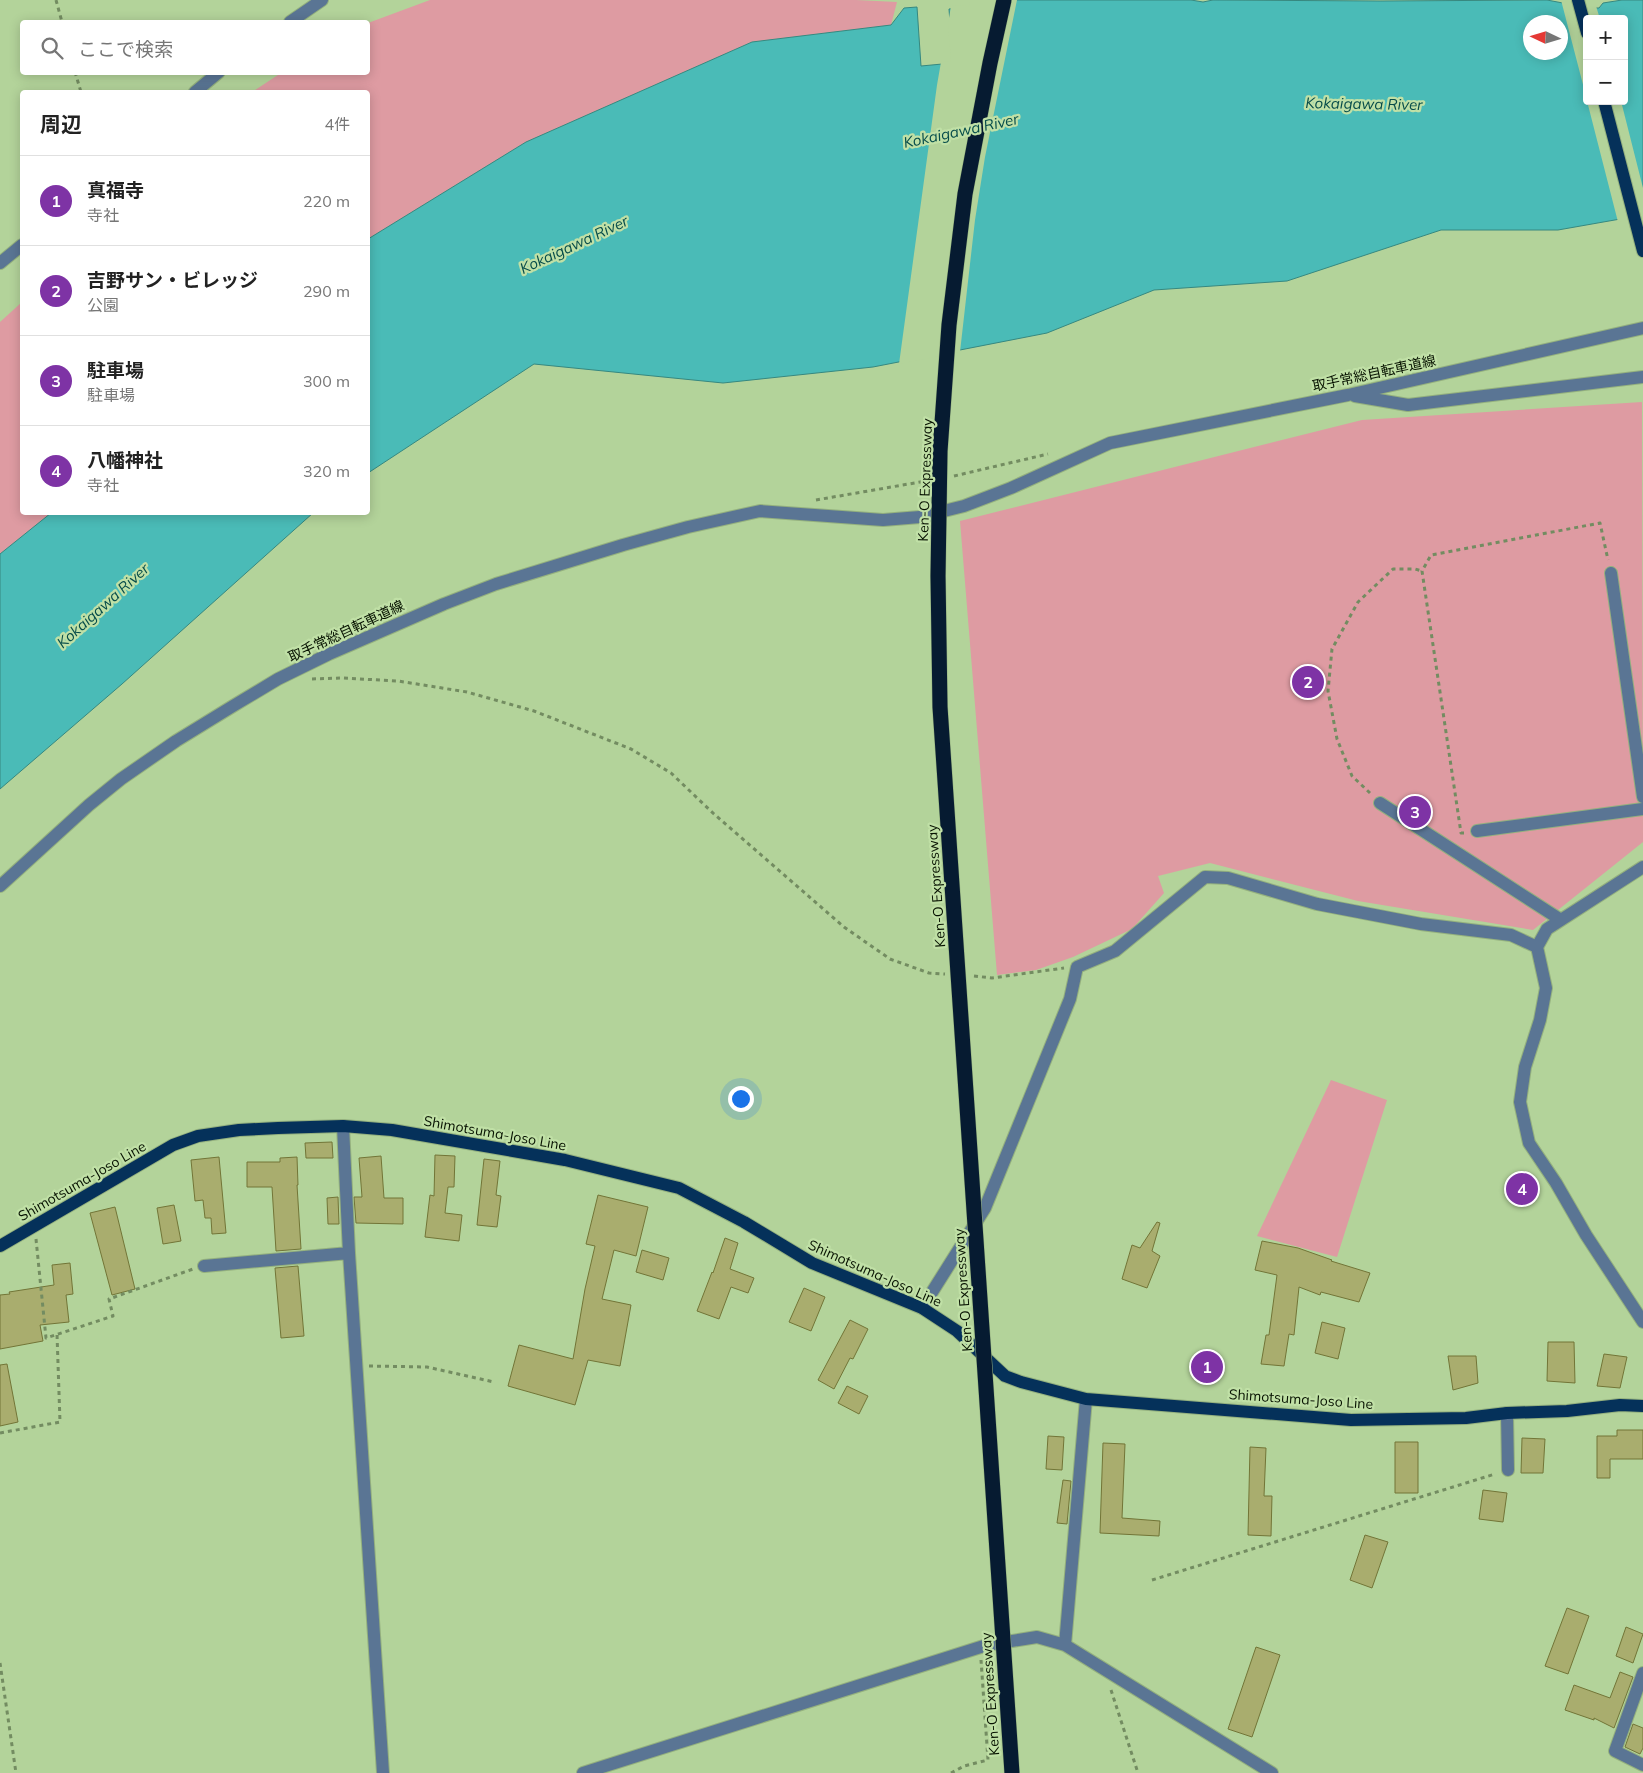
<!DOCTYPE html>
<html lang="ja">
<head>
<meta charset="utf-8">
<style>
  :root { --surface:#fff; --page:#f6f6f6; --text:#222; --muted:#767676; --line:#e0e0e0; --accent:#7e33a5 }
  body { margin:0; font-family:Mulish,"Noto Sans JP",sans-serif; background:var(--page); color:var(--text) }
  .controls { position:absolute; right:15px; top:15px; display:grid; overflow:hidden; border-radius:5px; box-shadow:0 2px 12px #0003 }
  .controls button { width:45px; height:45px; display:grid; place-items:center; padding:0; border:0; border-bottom:1px solid var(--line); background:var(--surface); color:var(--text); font:25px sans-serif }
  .compass { position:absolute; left:1523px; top:15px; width:45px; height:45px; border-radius:50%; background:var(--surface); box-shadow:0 2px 12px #0003; rotate:274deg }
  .you { position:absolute; left:740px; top:1098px; width:18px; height:18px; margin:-12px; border:4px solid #fff; border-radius:50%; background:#1a73e8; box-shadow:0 0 0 8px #1a73e833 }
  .badge { display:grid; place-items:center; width:32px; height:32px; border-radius:50%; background:var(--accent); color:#fff; font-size:16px; font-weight:700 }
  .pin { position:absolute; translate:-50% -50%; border:2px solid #fff; box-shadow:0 1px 5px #0006 }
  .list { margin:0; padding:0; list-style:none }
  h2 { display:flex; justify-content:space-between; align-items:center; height:65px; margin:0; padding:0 20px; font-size:21px }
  h2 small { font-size:16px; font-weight:400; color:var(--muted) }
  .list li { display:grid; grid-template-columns:32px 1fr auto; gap:15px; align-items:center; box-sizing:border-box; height:90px; padding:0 20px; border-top:1px solid var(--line) }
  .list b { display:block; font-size:19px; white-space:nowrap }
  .list p { margin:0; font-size:16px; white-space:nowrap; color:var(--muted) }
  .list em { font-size:16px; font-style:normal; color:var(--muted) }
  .icon { flex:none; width:28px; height:28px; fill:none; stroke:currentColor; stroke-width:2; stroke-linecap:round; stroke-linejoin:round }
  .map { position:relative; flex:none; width:1643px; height:1773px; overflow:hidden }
  .search { position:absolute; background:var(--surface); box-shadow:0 2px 12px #0003; left:20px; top:20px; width:350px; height:55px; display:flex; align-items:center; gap:12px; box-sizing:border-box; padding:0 18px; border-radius:5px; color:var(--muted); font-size:19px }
  .panel { position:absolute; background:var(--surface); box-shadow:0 2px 12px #0003; left:20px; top:90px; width:350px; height:425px; border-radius:5px }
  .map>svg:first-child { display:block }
  .green { fill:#de9ba2 }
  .water { fill:#4abbb7; stroke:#368880; fill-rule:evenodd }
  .pier { fill:#b3d39a }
  .building { fill:#a9ad6e; stroke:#727537 }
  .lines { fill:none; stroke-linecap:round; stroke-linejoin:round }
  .minor-casing { stroke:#94b07e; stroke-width:14 }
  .major-casing { stroke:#94b07e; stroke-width:14 }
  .path { stroke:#738c61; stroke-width:3; stroke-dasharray:4 4; stroke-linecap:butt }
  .minor { stroke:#5a7594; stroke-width:12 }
  .major { stroke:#05315a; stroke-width:12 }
  .highway-bridge-casing { stroke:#94b07e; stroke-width:16; stroke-linecap:butt }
  .highway-bridge { stroke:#061b31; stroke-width:15 }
  .labels { text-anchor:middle; stroke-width:4.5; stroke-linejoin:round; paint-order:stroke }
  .street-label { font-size:14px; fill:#071201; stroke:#c0e0a6 }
  .water-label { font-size:15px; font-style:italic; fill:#064c4a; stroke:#c0e0a6 }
</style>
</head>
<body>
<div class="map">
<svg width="1643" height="1773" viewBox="0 0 1643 1773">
  <rect width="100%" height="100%" fill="#b3d39a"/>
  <!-- green -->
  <path class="green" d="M430 0H856L897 2 891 25 752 42 526 142 368 239V92H252L281 73 368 72V23Z
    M22 302V512L51 513 0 554V322Z
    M1642 402 1643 842 1533 930 1358 901 1210 863 1158 876 1164 893 1132 929 1073 957 1036 970 997 975 960 521 1362 420Z
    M1331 1080 1387 1100 1337 1257 1257 1236Z"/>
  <!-- water -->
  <path class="water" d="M972 0H1191L1203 2 1213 0 1380 1 1547 0 1589 8H1599L1603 3 1622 0H1643V215L1558 230H1441L1287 281 1154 290 1047 333 873 367 723 383 534 364 368 473V239L526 142 752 42 891 25 904 8 917 7 921 66 953 63 949 9 963 8 972 9ZM1587 19H1624V101H1587ZM1530 22H1560V52H1530Z
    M51 513H313L122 684 0 789V554Z"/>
  <!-- pier -->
  <path class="pier" d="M970 0H1017L985 157 975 220 960 352 899 364 937 85 941 62 951 61 948 24 951 6 963 5 969 7Z
    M1561 0 1589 6H1596L1600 19H1587V100Z
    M1587 101H1621L1643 188V218L1618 222Z"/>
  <!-- building -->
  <path class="building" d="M332 1142 333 1158H306L305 1143Z
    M435 1155 455 1156 454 1187H448L445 1213 462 1215 459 1241 425 1237 430 1195 434 1196Z
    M381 1156 384 1198H403V1224L356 1223 354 1197H362L359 1158Z
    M219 1157 226 1233 212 1234 211 1218H205L203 1200 195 1201 191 1160Z
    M297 1157 298 1185H297L301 1249 276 1251 272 1187H247V1162H280V1158Z
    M484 1159 500 1161 496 1195 501 1196 497 1227 477 1225Z
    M598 1195 648 1207 636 1256 614 1250 602 1299 631 1305 620 1366 588 1360 575 1405 508 1386 519 1345 573 1359 585 1289 595 1246 586 1244Z
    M338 1197 339 1224H328L327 1198Z
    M174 1205 181 1241 163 1244 157 1208Z
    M115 1207 135 1289 112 1295 90 1213Z
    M1157 1222 1160 1223 1152 1251 1160 1256 1147 1288 1122 1279 1132 1245 1140 1248Z
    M725 1238 738 1243 730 1269 754 1278 748 1293 731 1287 719 1319 697 1311 712 1272 713 1273Z
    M1262 1241 1298 1248 1332 1260 1331 1261 1370 1273 1359 1302 1321 1292 1320 1295 1299 1287 1294 1335 1289 1334 1284 1366 1261 1364 1266 1335H1269L1277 1275 1255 1270Z
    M642 1250 669 1258 663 1280 636 1272Z
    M70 1263 73 1294 66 1295 69 1322 40 1325 43 1341 0 1349V1295L10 1294 9 1292 54 1285 52 1265Z
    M298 1266 304 1336 281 1338 275 1268Z
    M804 1288 825 1297 811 1331 789 1322Z
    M850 1320 868 1329 853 1359 850 1358 834 1389 818 1380Z
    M1322 1322 1345 1328 1338 1359 1315 1353Z
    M1548 1342H1574L1575 1383 1547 1381Z
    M1604 1354 1627 1357 1620 1388 1597 1386Z
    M1448 1356H1476L1478 1383 1453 1390Z
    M7 1364 18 1422 0 1426V1365Z
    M847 1386 868 1396 859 1414 838 1403Z
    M1617 1430H1643V1459H1610V1478H1597V1436H1617Z
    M1048 1436 1064 1437 1062 1470 1046 1469Z
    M1522 1438 1545 1439 1543 1473H1521Z
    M1395 1442H1418V1493H1395Z
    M1103 1443 1125 1444 1122 1518 1160 1521 1159 1536 1100 1533Z
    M1250 1447 1266 1448 1264 1496H1272L1271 1536 1248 1535Z
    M1063 1480 1071 1481 1067 1524 1057 1523Z
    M1483 1490 1507 1493 1503 1522 1479 1519Z
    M1365 1535 1388 1542 1372 1588 1350 1580Z
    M1567 1608 1589 1616 1568 1674 1545 1666Z
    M1626 1627 1643 1634 1633 1663 1616 1656Z
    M1256 1647 1280 1655 1252 1737 1228 1729Z
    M1620 1672 1633 1677 1614 1728 1594 1718V1720L1565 1710 1574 1685 1610 1698Z
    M1633 1724 1643 1728V1748L1640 1754 1625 1747Z"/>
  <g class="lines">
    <defs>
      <path id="minor" d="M290 22 322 0
        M195 92 219 72
        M0 263 22 245
        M1355 396 1408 405 1643 377
        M1611 573 1643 797
        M1380 803 1561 920
        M1477 831 1643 809
        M1643 867 1547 929 1537 947 1546 988 1540 1020 1525 1067 1520 1102 1529 1143 1556 1183 1586 1235 1643 1322
        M0 886 89 805 121 779 176 741 233 706 278 679 329 654 444 604 496 584 623 545 688 527 760 511 883 520 920 517 964 506 1011 488 1110 443 1348 395 1643 328
        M343 1126 349 1253 383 1773
        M204 1266 349 1253
        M922 1308 985 1208 1070 999 1077 967 1115 951 1205 877 1228 878 1317 904 1421 924 1511 935 1537 947
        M1507 1413 1508 1470
        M1065 1645 1086 1399
        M1643 1673 1615 1751 1643 1765
        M583 1773 987 1645 1037 1637 1065 1645 1272 1773"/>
      <path id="major" d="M1578 0 1587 33
        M1604 101 1643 251
        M0 1246 173 1145 198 1136 239 1130 278 1128 343 1126 392 1130 565 1160 679 1188 744 1222 812 1263 922 1308 957 1331 1005 1376 1021 1382 1086 1399 1351 1420 1466 1418 1507 1413 1567 1411 1620 1405 1643 1406"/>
    </defs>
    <!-- minor casing -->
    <use href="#minor" class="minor-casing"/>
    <!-- major casing -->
    <use href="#major" class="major-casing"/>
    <!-- path -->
    <path class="path" d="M56 0 62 22
      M75 72 81 92
      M954 476 1048 454
      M816 500 926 481
      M312 679 342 678 398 681 467 692 534 711 631 749 671 773 714 814 844 927 890 959 929 973 945 974
      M1370 793 1352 776 1337 739 1328 691 1332 649 1358 602 1393 569H1415L1422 571
      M1464 833H1461L1422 571 1431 555 1600 523 1608 560
      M974 976 992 978 1064 968
      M36 1239 46 1338 113 1316 109 1299 193 1269
      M369 1366 427 1367 494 1382
      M0 1433 60 1422 57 1334
      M1152 1580 1495 1474
      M0 1663 16 1773
      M1111 1690 1138 1773
      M951 1773 964 1766 988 1760 981 1660"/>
    <!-- minor -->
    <use href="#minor" class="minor"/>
    <!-- major -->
    <use href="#major" class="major"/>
    <defs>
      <path id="highway-bridge" d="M1004 0 990 63 965 194 949 325 940 451 938 576 940 707 1012 1773"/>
    </defs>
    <!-- highway-bridge casing -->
    <use href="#highway-bridge" class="highway-bridge-casing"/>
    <!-- highway-bridge -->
    <use href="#highway-bridge" class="highway-bridge"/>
  </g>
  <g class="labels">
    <!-- street labels -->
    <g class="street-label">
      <text transform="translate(1374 373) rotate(-12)" y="5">取手常総自転車道線</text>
      <text transform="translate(925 480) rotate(-88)" y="5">Ken-O Expressway</text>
      <text transform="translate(346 631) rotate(-25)" y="5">取手常総自転車道線</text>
      <text transform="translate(936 886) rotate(-94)" y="5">Ken-O Expressway</text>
      <text transform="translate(495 1133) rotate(10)" y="5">Shimotsuma-Joso Line</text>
      <text transform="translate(82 1181) rotate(-30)" y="5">Shimotsuma-Joso Line</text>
      <text transform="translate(875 1273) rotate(24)" y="5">Shimotsuma-Joso Line</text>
      <text transform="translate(963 1290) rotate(-94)" y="5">Ken-O Expressway</text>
      <text transform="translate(1301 1399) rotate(4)" y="5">Shimotsuma-Joso Line</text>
      <text transform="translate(990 1694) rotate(-94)" y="5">Ken-O Expressway</text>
    </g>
    <!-- water labels -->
    <g class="water-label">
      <text transform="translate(1364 104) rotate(1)" y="5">Kokaigawa River</text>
      <text transform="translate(961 131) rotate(-12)" y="5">Kokaigawa River</text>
      <text transform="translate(574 245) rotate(-25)" y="5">Kokaigawa River</text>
      <text transform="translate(103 606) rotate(-42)" y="5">Kokaigawa River</text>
    </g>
  </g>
</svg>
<div class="controls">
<button>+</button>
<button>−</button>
</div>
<svg class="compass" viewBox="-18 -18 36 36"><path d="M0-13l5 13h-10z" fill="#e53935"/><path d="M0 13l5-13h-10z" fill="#767676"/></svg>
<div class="you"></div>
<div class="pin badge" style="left:1207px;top:1367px">1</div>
<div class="pin badge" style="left:1308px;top:682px">2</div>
<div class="pin badge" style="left:1415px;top:812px">3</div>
<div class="pin badge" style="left:1522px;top:1189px">4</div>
<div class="search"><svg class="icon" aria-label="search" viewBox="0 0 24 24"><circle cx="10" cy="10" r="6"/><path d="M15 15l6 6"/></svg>ここで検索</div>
<section class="panel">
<h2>周辺<small>4件</small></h2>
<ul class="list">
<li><span class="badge">1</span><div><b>真福寺</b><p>寺社</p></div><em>220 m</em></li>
<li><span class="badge">2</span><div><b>吉野サン・ビレッジ</b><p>公園</p></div><em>290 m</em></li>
<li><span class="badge">3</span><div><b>駐車場</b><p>駐車場</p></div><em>300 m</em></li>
<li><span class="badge">4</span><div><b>八幡神社</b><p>寺社</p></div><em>320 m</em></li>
</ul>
</section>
</div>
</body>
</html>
